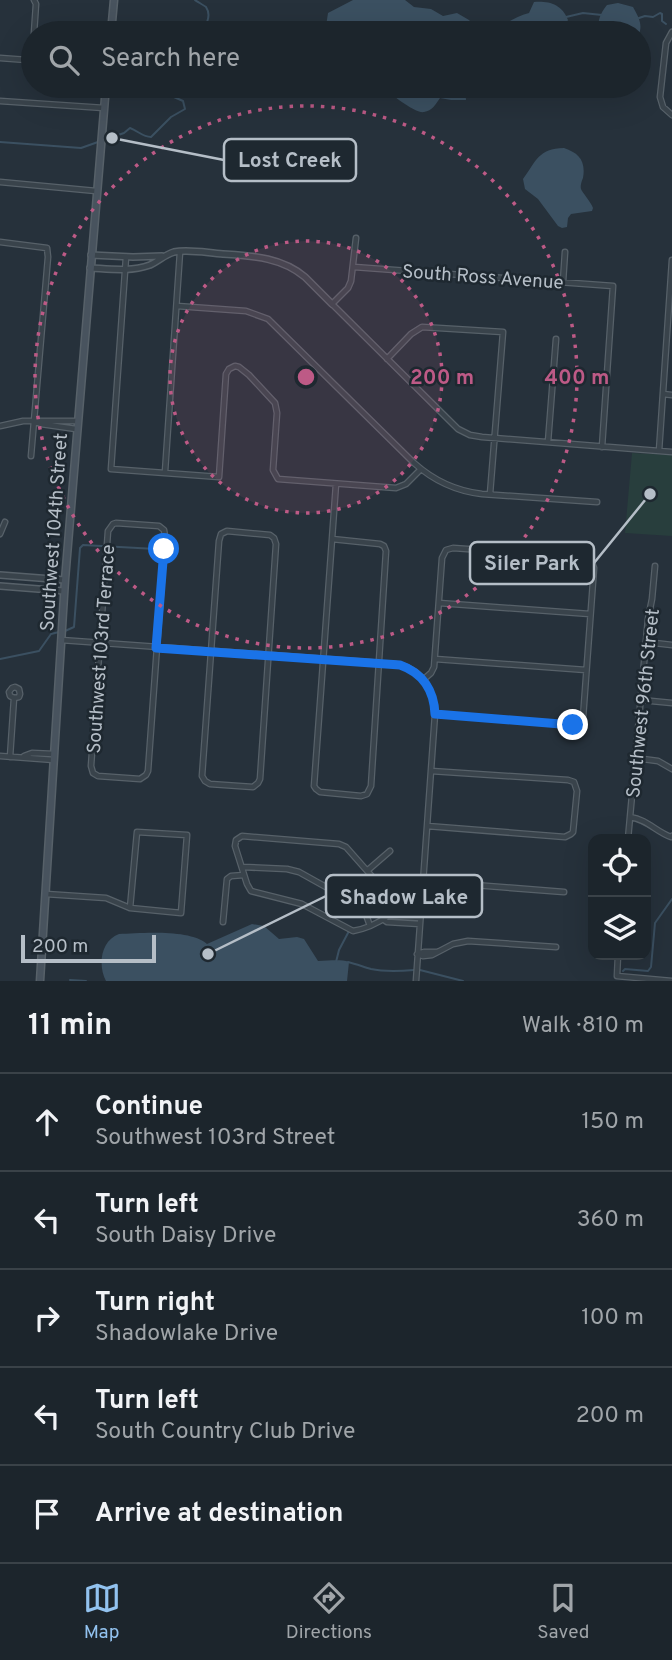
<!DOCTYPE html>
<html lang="en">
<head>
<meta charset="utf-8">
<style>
  :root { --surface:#1c252c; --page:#293138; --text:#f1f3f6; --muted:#a0a5a9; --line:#3a4248; --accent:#92c2ef }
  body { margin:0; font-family:Overpass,sans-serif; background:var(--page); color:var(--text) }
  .controls { position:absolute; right:21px; bottom:21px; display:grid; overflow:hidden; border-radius:14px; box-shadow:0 7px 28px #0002 }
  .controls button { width:63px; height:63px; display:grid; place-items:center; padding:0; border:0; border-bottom:2px solid var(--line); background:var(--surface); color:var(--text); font:35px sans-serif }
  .scale { position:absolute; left:21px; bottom:18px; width:135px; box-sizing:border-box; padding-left:7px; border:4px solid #b5bec7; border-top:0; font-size:19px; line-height:24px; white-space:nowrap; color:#b5bec7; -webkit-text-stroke:5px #1e2830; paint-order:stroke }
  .stop { position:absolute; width:21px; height:21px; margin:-16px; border:5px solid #1a73e8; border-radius:50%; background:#fff }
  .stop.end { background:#1a73e8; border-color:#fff; box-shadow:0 2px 7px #0008 }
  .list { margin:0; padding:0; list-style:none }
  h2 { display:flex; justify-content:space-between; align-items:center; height:91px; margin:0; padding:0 28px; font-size:30px }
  h2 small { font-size:23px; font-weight:400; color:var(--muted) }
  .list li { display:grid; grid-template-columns:46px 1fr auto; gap:21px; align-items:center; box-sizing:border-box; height:98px; padding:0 28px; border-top:2px solid var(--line) }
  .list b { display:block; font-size:26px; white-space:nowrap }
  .list p { margin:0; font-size:23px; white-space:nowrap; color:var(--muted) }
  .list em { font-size:23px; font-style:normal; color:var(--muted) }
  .icon { flex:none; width:38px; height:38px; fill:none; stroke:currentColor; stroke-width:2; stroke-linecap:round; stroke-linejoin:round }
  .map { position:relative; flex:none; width:672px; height:981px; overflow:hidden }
  .search { position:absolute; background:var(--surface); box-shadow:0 7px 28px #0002; left:21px; right:21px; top:21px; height:77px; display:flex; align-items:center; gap:18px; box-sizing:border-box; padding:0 24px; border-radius:38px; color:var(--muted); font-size:26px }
  .sheet { height:581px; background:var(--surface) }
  nav { display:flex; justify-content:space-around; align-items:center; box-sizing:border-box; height:98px; border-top:2px solid var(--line); background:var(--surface); font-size:19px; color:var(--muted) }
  nav a { display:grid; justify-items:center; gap:4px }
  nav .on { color:var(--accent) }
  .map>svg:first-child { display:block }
  .green { fill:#283e3d }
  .water { fill:#3b5061 }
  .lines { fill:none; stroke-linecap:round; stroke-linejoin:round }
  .stream { stroke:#3b5061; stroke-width:2 }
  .minor-casing { stroke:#576169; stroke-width:7 }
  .tertiary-casing { stroke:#576169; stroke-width:8 }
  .secondary-casing { stroke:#576169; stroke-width:9 }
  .minor { stroke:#39434b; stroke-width:4.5 }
  .tertiary { stroke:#39434b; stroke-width:5 }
  .secondary { stroke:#48535e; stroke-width:6 }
  .route { stroke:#1a73e8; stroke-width:9 }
  .ring { fill:none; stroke:#bd5a86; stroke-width:3.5; stroke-dasharray:3.5 7 }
  .labels { text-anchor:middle; stroke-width:5; stroke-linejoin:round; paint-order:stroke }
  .street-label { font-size:19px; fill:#b5bec7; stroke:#1e2830 }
  .centre { fill:#bd5a86; stroke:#1e2830; stroke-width:3.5 }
  .ring-label { font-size:21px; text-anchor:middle; font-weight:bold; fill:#bd5a86; stroke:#1e2830; stroke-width:5; stroke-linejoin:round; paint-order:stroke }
  .leader { fill:none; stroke:#b5bec7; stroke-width:2.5 }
  .callout-dot { fill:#b5bec7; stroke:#1e2830; stroke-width:2.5 }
  .callout { fill:#1e2830; stroke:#b5bec7; stroke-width:2.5 }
  .callout-label { font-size:21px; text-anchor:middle; font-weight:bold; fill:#b5bec7 }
</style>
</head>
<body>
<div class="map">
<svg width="672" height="981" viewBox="0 0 672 981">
  <rect width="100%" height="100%" fill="#26313b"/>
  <!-- green -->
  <path class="green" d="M632 453 672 455V536L625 533Z"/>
  <!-- water -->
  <path class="water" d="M353 0H405L414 7 431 9 443 16 457 13 469 20 478 30C499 32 509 18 529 13L534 2C549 1 562 4 568 20L561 33H325L328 13Z
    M618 3 633 7C638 16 643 24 639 34L601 33C595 24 601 12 607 5Z
    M382 86H424L425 93C438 87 451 83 465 88L466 100H451L440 98C436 104 432 111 424 112 415 114 388 92 382 86Z
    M564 148C579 153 586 161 583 178 582 180 580 186 581 189 582 192 591 202 593 208L592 211 571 214 568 218 567 227 562 228 558 226 538 199 525 189 523 179C537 160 538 149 564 148Z
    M252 924 264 926 279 939 297 937 304 939 318 961C329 961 340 959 349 962L347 981H106C98 966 100 941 119 934 142 933 190 929 207 944Z"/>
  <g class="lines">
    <!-- stream -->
    <path class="stream" d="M195 0C196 1 205 6 206 7 212 16 206 28 198 33
      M566 17 583 13 602 15
      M639 18 645 16 653 17 660 13 662 14V21L666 24
      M104 140 124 133 130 128C138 131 143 137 151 137L171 117 185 109 183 101 174 97 171 86
      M0 142 81 148 98 142
      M65 631 74 627 80 548 83 545 156 549
      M0 659 39 651 51 634 59 632
      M336 962 339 950 349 931
      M348 962C356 964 364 967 371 969 385 972 401 971 414 970
      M420 970 463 981
      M623 971 625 969 648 971 651 967 655 923 672 899
      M70 980 86 981"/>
    <defs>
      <path id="minor" d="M672 32 666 43 660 97 663 107 672 115
        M34 33 36 4 34 0
        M0 58 27 60 32 59 33 39
        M0 101 104 108
        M0 182 96 191
        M356 238 351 281 348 288 332 304 458 429 470 435 482 437 672 452
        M0 242 47 248 48 257 31 456
        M126 257 111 469 219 477 226 374 229 369 235 366 239 367 249 375 275 403 277 413 273 470 278 479 396 488 406 484 421 469
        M354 267 613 286 602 447
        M563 282 565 252
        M177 306 246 311 268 319 414 463C434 481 456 491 482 494L597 502
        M387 359 411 334 422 327 503 332 490 494
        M663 394 672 395
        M35 421 41 424 76 429
        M0 426 23 421H77
        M548 442 556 339
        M659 451 672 260
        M165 472 180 252
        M116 523 159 526 164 530 165 536 148 771 146 775 140 779 98 776 93 773 91 766 108 531 113 524Z
        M227 531 270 535 274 538 276 544 260 779 258 783 253 787 210 784 205 781 202 776 219 541 221 534Z
        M0 534 5 522
        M332 539 380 544 384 546 386 551 371 786 367 794 361 796 320 792 316 789 314 786 336 484
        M439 603 590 614
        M61 640 395 664C421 668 434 689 435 714L416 981
        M646 642 672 645
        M435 659 586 670
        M424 679 431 673 434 667 442 558 446 550 453 548 583 557 591 560 594 568 583 718 579 724 574 725 435 714
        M641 700 672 703
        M0 756 54 760
        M24 756 32 753 54 754
        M10 757 14 698 10 696 9 692 12 688 15 687 19 689 20 694 19 697 14 698
        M635 758 658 761 672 769
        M630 817C648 820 655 831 671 837L672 836
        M427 826 565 837 571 834 573 832 577 791 574 782 568 780 431 771
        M628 839 648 619 652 599 655 566
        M242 867 287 869 299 872 360 906 364 909 370 926
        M368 870 390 851
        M423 881 564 892
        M46 894 106 898 130 908 181 913 187 835 137 832 130 908
        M384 920 385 898 384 890 346 847 339 844 242 836 236 840 235 846 247 884 251 891 302 904 353 931C365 929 378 923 388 916L420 918
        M384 920 387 922 420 924
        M223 922 227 879 231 876 244 875
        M417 954 423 956 432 955 453 944 468 941 556 947
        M418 954 424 952H437
        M618 955 617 976 672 981"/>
      <path id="tertiary" d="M91 255 133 257 162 256
        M90 268C110 269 130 272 150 265 159 261 164 255 174 252 189 249 207 253 223 254 252 256 281 257 305 277 314 286 323 295 332 304
        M0 575 65 580
        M0 586 64 591"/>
      <path id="secondary" d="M111 33 114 0
        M40 981 65 580 106 86"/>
    </defs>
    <!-- minor casing -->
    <use href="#minor" class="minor-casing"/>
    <!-- tertiary casing -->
    <use href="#tertiary" class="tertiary-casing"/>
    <!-- secondary casing -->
    <use href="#secondary" class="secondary-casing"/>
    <!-- minor -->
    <use href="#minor" class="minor"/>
    <!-- tertiary -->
    <use href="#tertiary" class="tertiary"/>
    <!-- secondary -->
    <use href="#secondary" class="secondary"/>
  </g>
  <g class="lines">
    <!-- route -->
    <path class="route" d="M164 549 156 648 400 665C423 673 434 691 435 714L573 725"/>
  </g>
  <!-- distance rings -->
  <circle cx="306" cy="377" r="136" fill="#bd5a86" fill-opacity=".12"/>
  <g class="ring">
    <circle cx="306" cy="377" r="136"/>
    <circle cx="306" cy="377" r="271"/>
  </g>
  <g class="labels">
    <!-- street labels -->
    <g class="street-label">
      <text transform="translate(483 276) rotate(4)" y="7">South Ross Avenue</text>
      <text transform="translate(53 532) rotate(-86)" y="7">Southwest 104th Street</text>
      <text transform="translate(100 649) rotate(-86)" y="7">Southwest 103rd Terrace</text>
      <text transform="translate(642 703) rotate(-84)" y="7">Southwest 96th Street</text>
    </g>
  </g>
  <circle cx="306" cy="377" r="10" class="centre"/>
  <g class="ring-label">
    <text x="442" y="384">200 m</text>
    <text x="577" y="384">400 m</text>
  </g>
  <!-- callouts -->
  <path class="leader" d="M112 138L224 160M650 494L594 563M208 954L326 896"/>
  <g class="callout-dot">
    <circle cx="112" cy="138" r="7"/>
    <circle cx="650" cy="494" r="7"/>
    <circle cx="208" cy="954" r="7"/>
  </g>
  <g class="callout">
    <rect x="224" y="139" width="132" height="42" rx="7"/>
    <rect x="470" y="542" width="124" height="42" rx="7"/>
    <rect x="326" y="875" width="156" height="42" rx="7"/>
  </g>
  <g class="callout-label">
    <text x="290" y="167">Lost Creek</text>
    <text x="532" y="570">Siler Park</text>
    <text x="404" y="904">Shadow Lake</text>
  </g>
</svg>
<div class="controls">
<button><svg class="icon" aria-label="locate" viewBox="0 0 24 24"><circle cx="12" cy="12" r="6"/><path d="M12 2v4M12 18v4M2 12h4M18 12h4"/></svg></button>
<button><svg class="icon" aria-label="layers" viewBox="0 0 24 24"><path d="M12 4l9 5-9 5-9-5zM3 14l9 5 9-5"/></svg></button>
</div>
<div class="scale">200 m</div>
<div class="stop" style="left:164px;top:549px"></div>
<div class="stop end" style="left:573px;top:725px"></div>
<div class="search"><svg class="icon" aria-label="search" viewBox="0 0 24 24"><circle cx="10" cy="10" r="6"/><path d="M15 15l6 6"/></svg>Search here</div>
</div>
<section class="sheet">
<h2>11 min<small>Walk · 810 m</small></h2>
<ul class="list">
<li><svg class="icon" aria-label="ahead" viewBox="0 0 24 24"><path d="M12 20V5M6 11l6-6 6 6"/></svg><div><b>Continue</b><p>Southwest 103rd Street</p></div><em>150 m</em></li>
<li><svg class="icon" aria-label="left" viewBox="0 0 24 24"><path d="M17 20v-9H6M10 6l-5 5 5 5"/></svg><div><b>Turn left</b><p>South Daisy Drive</p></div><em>360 m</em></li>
<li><svg class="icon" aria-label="right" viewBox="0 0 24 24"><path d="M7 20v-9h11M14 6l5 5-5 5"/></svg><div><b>Turn right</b><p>Shadowlake Drive</p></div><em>100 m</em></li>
<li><svg class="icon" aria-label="left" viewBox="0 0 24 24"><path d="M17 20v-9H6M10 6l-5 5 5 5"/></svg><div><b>Turn left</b><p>South Country Club Drive</p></div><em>200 m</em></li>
<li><svg class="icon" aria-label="arrive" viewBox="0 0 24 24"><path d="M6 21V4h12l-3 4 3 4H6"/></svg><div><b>Arrive at destination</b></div></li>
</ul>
</section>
<nav>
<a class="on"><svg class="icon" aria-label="map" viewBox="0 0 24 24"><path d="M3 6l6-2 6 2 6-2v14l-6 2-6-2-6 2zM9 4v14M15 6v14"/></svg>Map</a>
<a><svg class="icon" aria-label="directions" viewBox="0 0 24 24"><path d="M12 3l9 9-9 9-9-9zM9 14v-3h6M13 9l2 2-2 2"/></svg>Directions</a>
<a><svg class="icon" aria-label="saved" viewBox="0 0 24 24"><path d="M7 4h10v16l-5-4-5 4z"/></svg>Saved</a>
</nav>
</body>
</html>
